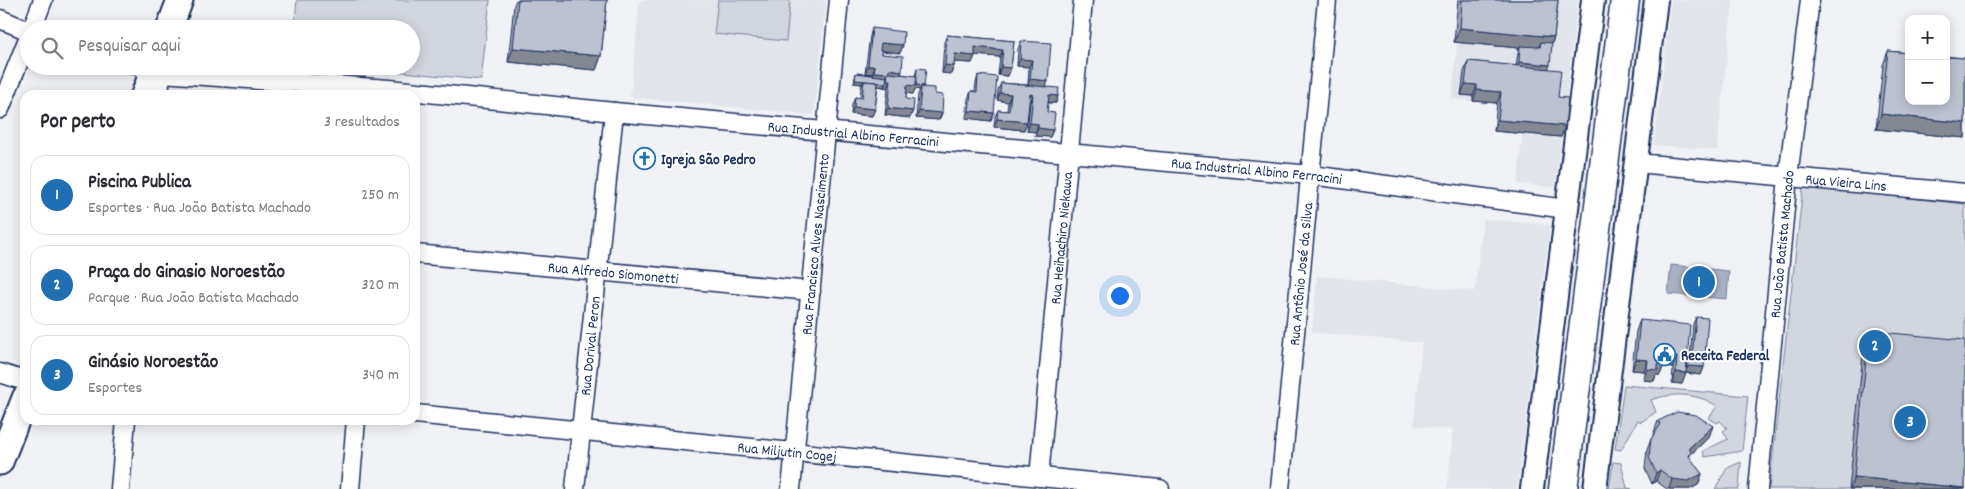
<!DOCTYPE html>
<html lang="pt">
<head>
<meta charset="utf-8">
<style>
  :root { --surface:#fff; --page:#f2f2f3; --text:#2b2b33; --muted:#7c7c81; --line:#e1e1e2; --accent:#1f6fb2 }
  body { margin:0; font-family:Dekko,sans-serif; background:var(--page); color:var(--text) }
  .controls { position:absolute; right:15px; top:15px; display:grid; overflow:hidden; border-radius:10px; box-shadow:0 2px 12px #0003 }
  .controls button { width:45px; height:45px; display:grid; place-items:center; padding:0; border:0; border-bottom:1px solid var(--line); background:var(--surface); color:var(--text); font:25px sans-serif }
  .you { position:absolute; left:1119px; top:295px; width:18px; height:18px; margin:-12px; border:4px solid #fff; border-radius:50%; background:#1a73e8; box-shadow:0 0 0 8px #1a73e833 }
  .badge { display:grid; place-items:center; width:32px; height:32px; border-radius:50%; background:var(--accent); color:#fff; font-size:16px; font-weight:700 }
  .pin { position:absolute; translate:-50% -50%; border:2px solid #fff; box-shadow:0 1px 5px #0006 }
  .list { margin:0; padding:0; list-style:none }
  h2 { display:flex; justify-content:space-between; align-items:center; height:65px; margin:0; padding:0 20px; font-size:21px }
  h2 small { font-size:16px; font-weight:400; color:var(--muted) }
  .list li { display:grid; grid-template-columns:32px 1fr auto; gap:15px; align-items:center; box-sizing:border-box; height:80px; margin:0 10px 10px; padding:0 10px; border:1px solid var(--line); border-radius:15px }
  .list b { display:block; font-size:19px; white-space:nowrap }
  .list p { margin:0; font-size:16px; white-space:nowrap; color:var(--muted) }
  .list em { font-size:16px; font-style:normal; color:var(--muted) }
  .icon { flex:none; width:28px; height:28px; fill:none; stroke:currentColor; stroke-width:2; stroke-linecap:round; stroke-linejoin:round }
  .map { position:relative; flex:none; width:1965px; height:489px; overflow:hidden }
  .search { position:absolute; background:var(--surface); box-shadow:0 2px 12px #0003; left:20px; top:20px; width:400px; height:55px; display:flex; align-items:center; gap:12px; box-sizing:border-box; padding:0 18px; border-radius:28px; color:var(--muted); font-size:19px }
  .panel { position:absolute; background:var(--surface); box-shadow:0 2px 12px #0003; left:20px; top:90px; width:400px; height:335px; border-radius:15px }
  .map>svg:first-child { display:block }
  .built { fill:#e1e4ea }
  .green { fill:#d2d6df; stroke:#76829e }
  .water { fill:#a8b0c2; stroke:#707c9a }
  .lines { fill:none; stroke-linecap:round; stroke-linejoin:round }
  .minor-casing { stroke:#1b2f5e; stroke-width:21 }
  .tertiary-casing { stroke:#1b2f5e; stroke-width:26 }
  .secondary-casing { stroke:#1b2f5e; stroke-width:29 }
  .primary-casing { stroke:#1b2f5e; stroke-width:31 }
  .minor { stroke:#fff; stroke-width:18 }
  .tertiary { stroke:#fff; stroke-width:22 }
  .secondary { stroke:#fff; stroke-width:25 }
  .primary { stroke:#fff; stroke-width:28 }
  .wall { fill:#a2a7b3; stroke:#1b2f5e }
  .shaded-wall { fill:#848892; stroke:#1b2f5e }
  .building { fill:#bcc2d0; stroke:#1b2f5e }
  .labels { text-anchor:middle; stroke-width:4; stroke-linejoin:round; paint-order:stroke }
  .street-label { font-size:15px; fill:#1b2f5e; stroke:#fff }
  .poi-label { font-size:15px; font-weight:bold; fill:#1b2f5e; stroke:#fff; text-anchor:start }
</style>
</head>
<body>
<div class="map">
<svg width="1965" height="489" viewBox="0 0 1965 489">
  <rect width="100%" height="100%" fill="#f1f2f5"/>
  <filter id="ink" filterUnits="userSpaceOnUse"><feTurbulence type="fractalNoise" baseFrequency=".02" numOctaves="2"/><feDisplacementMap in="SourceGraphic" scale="10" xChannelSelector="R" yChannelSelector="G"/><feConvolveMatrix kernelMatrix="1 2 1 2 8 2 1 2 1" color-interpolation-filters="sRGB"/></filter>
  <g filter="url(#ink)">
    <!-- built -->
    <path class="built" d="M640 0H826L814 115 630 97Z
      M1457 0H1578L1555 187 1518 184 1522 135 1496 132 1498 104 1452 99 1457 43 1453 42Z
      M1671 0H1733L1717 150 1654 145Z
      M1483 219 1550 225 1517 489H1447L1453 430 1414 426 1422 343 1312 332 1317 276 1475 291Z"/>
    <!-- green -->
    <path class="green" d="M297 0H490L481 80 345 66H411V29H294Z
      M718 0H790L786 41 714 34Z
      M1803 187 1965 204V489H1769Z
      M1624 385 1748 396 1742 451 1705 457 1703 451 1728 439 1723 431 1727 428 1720 421 1717 423 1709 418 1717 406C1697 393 1673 392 1651 400L1656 412 1641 422 1638 420 1621 450 1615 449Z
      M1613 462 1621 463 1627 488 1632 489H1609Z
      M1741 462 1739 489H1715L1727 468Z"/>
    <!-- water -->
    <path class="water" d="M1671 265 1729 271 1727 299 1668 294Z"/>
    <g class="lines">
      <defs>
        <g id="minor">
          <path d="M0 19 29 31"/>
          <path d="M32 29 43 0"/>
          <path id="s1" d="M138 66 161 73 389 89 614 112 1311 175 1567 209"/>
          <path d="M159 95 161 73"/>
          <path d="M0 109 29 36"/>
          <path id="s2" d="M1637 163 1965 193"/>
          <path id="s3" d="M415 254 811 291"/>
          <path d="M0 373 25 381"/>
          <path id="s4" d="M415 414 1160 489"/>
          <path id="s5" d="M1039 477 1083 0"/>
          <path d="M120 489 126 420"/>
          <path d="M350 489 356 420"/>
          <path id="s6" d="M575 489 614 112"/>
          <path id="s7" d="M791 489 839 0"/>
          <path id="s8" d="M1280 489 1327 0"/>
          <path id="s9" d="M1758 489 1788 177 1810 0"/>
        </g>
        <path id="tertiary" d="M1532 489 1593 0
          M1595 489 1656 0"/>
        <path id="secondary" d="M169 29 180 0
          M144 95 155 66
          M0 462 25 398"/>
        <path id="primary" d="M1563 489 1625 0"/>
      </defs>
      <!-- minor casing -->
      <use href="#minor" class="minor-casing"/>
      <!-- tertiary casing -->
      <use href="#tertiary" class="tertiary-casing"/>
      <!-- secondary casing -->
      <use href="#secondary" class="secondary-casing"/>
      <!-- primary casing -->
      <use href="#primary" class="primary-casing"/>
      <!-- minor -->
      <use href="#minor" class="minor"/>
      <!-- tertiary -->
      <use href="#tertiary" class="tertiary"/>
      <!-- secondary -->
      <use href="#secondary" class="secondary"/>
      <!-- primary -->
      <use href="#primary" class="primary"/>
    </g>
    <!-- wall -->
    <path class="wall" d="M516 0H607L601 56 596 70 508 62 514 5Z
      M1458 0H1558L1554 37 1552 43 1548 69 1558 97 1565 126 1561 137 1494 131 1497 103 1473 101V96L1461 95 1464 72 1468 61 1516 66 1518 53 1519 48 1454 42Z
      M872 28 903 45 900 53 882 51V54L902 71 901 74 915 76 917 68 923 87 935 94 942 113 939 120 916 118 918 94 920 90 915 89 913 94 906 93V99L910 118 885 115 888 88 878 86 875 109 872 116 851 114 852 105 855 97 860 98 861 88 862 84 854 83 855 77 856 73 872 75V74L865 73 870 36Z
      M947 35 1014 41 1011 68 1008 76 998 75 1000 57 975 55 972 63 954 62V66L951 74 942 73 944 42Z
      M1021 41 1048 81 1046 87 1058 96 1056 103H1048L1047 112 1053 130 1050 137 1035 136 1036 132 1027 131 1030 102H1029L1027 122 1024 130 994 127 995 117 998 110 1007 111 1008 102 997 100 998 90 1001 83 1028 85 1029 67 1017 66 1018 49Z
      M1888 51 1965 58V138L1876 129 1883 65Z
      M978 75 994 113 991 121 966 118 968 99 971 91H975L976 83Z
      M1696 317 1704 367 1701 375 1686 373 1682 384 1672 383 1673 368 1663 367 1660 375H1656L1654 381 1643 380 1644 371 1632 370 1636 331 1640 320 1687 361 1689 356H1690L1693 324Z
      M1869 331 1965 489H1849L1864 345Z
      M1658 421 1709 437 1690 455 1689 457 1702 474 1698 485 1690 489H1667L1656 481 1652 484 1645 468 1647 450 1651 439 1655 433 1654 432Z"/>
    <!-- shaded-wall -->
    <path class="shaded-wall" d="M1460 28 1554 37 1549 51 1540 47 1541 42 1538 50 1520 46 1519 48 1454 42Z
      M881 43 903 45 900 53 878 50Z
      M975 47 1003 50 1000 57 973 55Z
      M513 48 601 56 596 70 508 62Z
      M955 54 975 56 972 63 952 62Z
      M1020 59 1032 60 1029 67 1017 66Z
      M1519 62 1550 65 1547 72 1516 69Z
      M945 65 954 66 951 74 942 73Z
      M868 66H875L872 74 865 73Z
      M1001 67 1011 68 1008 76 998 75Z
      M889 69 902 71 899 78 888 77Z
      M874 72 888 73 885 81 872 79Z
      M1030 79 1048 81 1045 88 1027 87Z
      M855 80 886 83 884 87 863 84 864 81 862 84 854 83Z
      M887 80H891L888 88 884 87Z
      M1465 84 1477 85 1473 96 1461 95Z
      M907 85H915L924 86 921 87 920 90 915 89 913 94 904 93Z
      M1477 90 1501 92 1497 103 1473 101Z
      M1000 93 1011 94 1008 102 997 100Z
      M1030 94 1033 95 1030 102H1027Z
      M1049 95 1058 96 1056 103 1046 102Z
      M854 107 875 109 872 116 851 114Z
      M888 108 913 111 910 118 885 115Z
      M919 111 942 113 939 120 916 118Z
      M969 111 994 113 991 121 966 118Z
      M1881 114 1965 123V138L1876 129Z
      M997 119 1027 122 1024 130 994 127Z
      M1498 120 1565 126 1561 137 1494 131Z
      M1030 123 1038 124 1036 132 1027 131Z
      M1038 128 1053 130 1050 137 1035 136Z
      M1665 356 1677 357 1673 368 1663 367 1660 375H1656L1654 381 1643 380 1647 369 1658 364Z
      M1636 359 1648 360 1644 371 1632 370Z
      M1688 366 1704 367 1701 375 1686 373 1682 384 1672 383 1676 372 1685 373Z
      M1713 426 1709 437 1690 455 1687 463 1689 448Z
      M1660 470 1656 481 1652 484 1656 473Z
      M1702 474 1698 485 1690 489H1669L1672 479Z
      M1854 477 1965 488V489H1850Z"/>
    <!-- building -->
    <path class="building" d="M518 0H607L601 56 513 48Z
      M1462 0H1558L1554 37 1460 28Z
      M872 28 904 32 903 45 881 43 880 50H882V54L903 56 902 71 889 69V73L917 76 916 86 907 85 906 99 914 100 913 111 888 108 891 80H887L888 73 874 72 875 66H868Z
      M947 35 1014 41 1011 68 1001 67 1003 50 975 47V56L955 54 954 66 945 65Z
      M1021 41 1051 43 1048 81 1030 79 1032 60 1020 59Z
      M1541 42 1552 43 1550 65 1519 62 1520 46 1540 47Z
      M1888 51 1909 53V101H1946V57L1965 58V123L1881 114Z
      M1468 61 1561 70 1558 97 1568 98 1565 126 1498 120 1501 92 1477 90V85L1465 84Z
      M917 68 926 69 924 86 916 85Z
      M856 73 887 77 886 83 855 80Z
      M978 75 997 77 994 113 969 111 971 91 977 92Z
      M864 81 878 82 875 109 854 107 855 97 862 98Z
      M1001 83 1059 88 1058 96 1049 95 1047 112 1055 113 1053 130 1038 128V124L1030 123 1033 95 1030 94 1027 122 997 119 998 110 1009 111 1011 94 1000 93Z
      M921 87 935 88V94L943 95 942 113 919 111Z
      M1696 317 1708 318 1704 367 1688 366 1689 356H1692Z
      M1640 320 1690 325 1686 373 1676 372 1677 357 1665 356V364H1658V370L1647 369 1648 360 1636 359Z
      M1869 331 1965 340V488L1854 477Z
      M1677 412 1696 415 1713 426 1689 448 1691 452 1689 456 1702 474 1688 481 1672 479 1660 470 1656 473 1649 457 1651 439 1661 424 1658 421Z"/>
  </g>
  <!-- icons -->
  <defs>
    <symbol id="church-ring" viewBox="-11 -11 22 22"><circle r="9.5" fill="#fff" stroke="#1f6fb2" stroke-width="1.5"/><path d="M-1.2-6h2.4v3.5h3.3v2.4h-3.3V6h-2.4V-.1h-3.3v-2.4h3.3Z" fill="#1f6fb2"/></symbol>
    <symbol id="civic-ring" viewBox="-11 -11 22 22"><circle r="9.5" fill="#fff" stroke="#1f6fb2" stroke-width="1.5"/><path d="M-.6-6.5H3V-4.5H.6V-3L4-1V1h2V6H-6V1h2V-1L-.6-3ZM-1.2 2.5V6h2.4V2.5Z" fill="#1f6fb2"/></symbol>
  </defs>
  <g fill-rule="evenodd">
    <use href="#church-ring" x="632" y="146" width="25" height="25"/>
    <use href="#civic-ring" x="1652" y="342" width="25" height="25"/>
  </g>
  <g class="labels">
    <!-- street labels -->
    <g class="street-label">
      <text dy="5" stroke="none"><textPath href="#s1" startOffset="719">Rua Industrial Albino Ferracini</textPath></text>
      <text dy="5" stroke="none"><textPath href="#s1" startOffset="1124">Rua Industrial Albino Ferracini</textPath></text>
      <text dy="5" stroke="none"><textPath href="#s2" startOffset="210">Rua Vieira Lins</textPath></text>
      <text dy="5" stroke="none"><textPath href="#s5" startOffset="240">Rua Heihachiro Niekawa</textPath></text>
      <text dy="5" stroke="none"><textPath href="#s9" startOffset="246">Rua João Batista Machado</textPath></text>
      <text dy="5" stroke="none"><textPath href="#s7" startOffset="246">Rua Francisco Alves Nascimento</textPath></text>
      <text dy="5" stroke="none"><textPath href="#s3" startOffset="199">Rua Alfredo Siomonetti</textPath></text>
      <text dy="5" stroke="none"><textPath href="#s8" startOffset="216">Rua Antônio José da Silva</textPath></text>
      <text dy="5" stroke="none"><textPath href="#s6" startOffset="144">Rua Dorival Peron</textPath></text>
      <text dy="5" stroke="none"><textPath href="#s4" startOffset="374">Rua Miljutin Cogej</textPath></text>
    </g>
    <!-- poi labels -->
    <g class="poi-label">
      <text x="661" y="164">Igreja São Pedro</text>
      <text x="1681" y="360">Receita Federal</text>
    </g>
  </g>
</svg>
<div class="controls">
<button>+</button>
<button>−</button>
</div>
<div class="you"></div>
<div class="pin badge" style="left:1699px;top:282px">1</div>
<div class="pin badge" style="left:1875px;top:346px">2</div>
<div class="pin badge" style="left:1910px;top:422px">3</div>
<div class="search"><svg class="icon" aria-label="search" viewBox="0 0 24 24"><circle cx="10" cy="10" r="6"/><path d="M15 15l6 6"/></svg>Pesquisar aqui</div>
<section class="panel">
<h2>Por perto<small>3 resultados</small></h2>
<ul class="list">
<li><span class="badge">1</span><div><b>Piscina Publica</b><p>Esportes · Rua João Batista Machado</p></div><em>250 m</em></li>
<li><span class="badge">2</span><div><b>Praça do Ginasio Noroestão</b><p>Parque · Rua João Batista Machado</p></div><em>320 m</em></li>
<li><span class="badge">3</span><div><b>Ginásio Noroestão</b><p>Esportes</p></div><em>340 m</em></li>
</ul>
</section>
</div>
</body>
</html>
